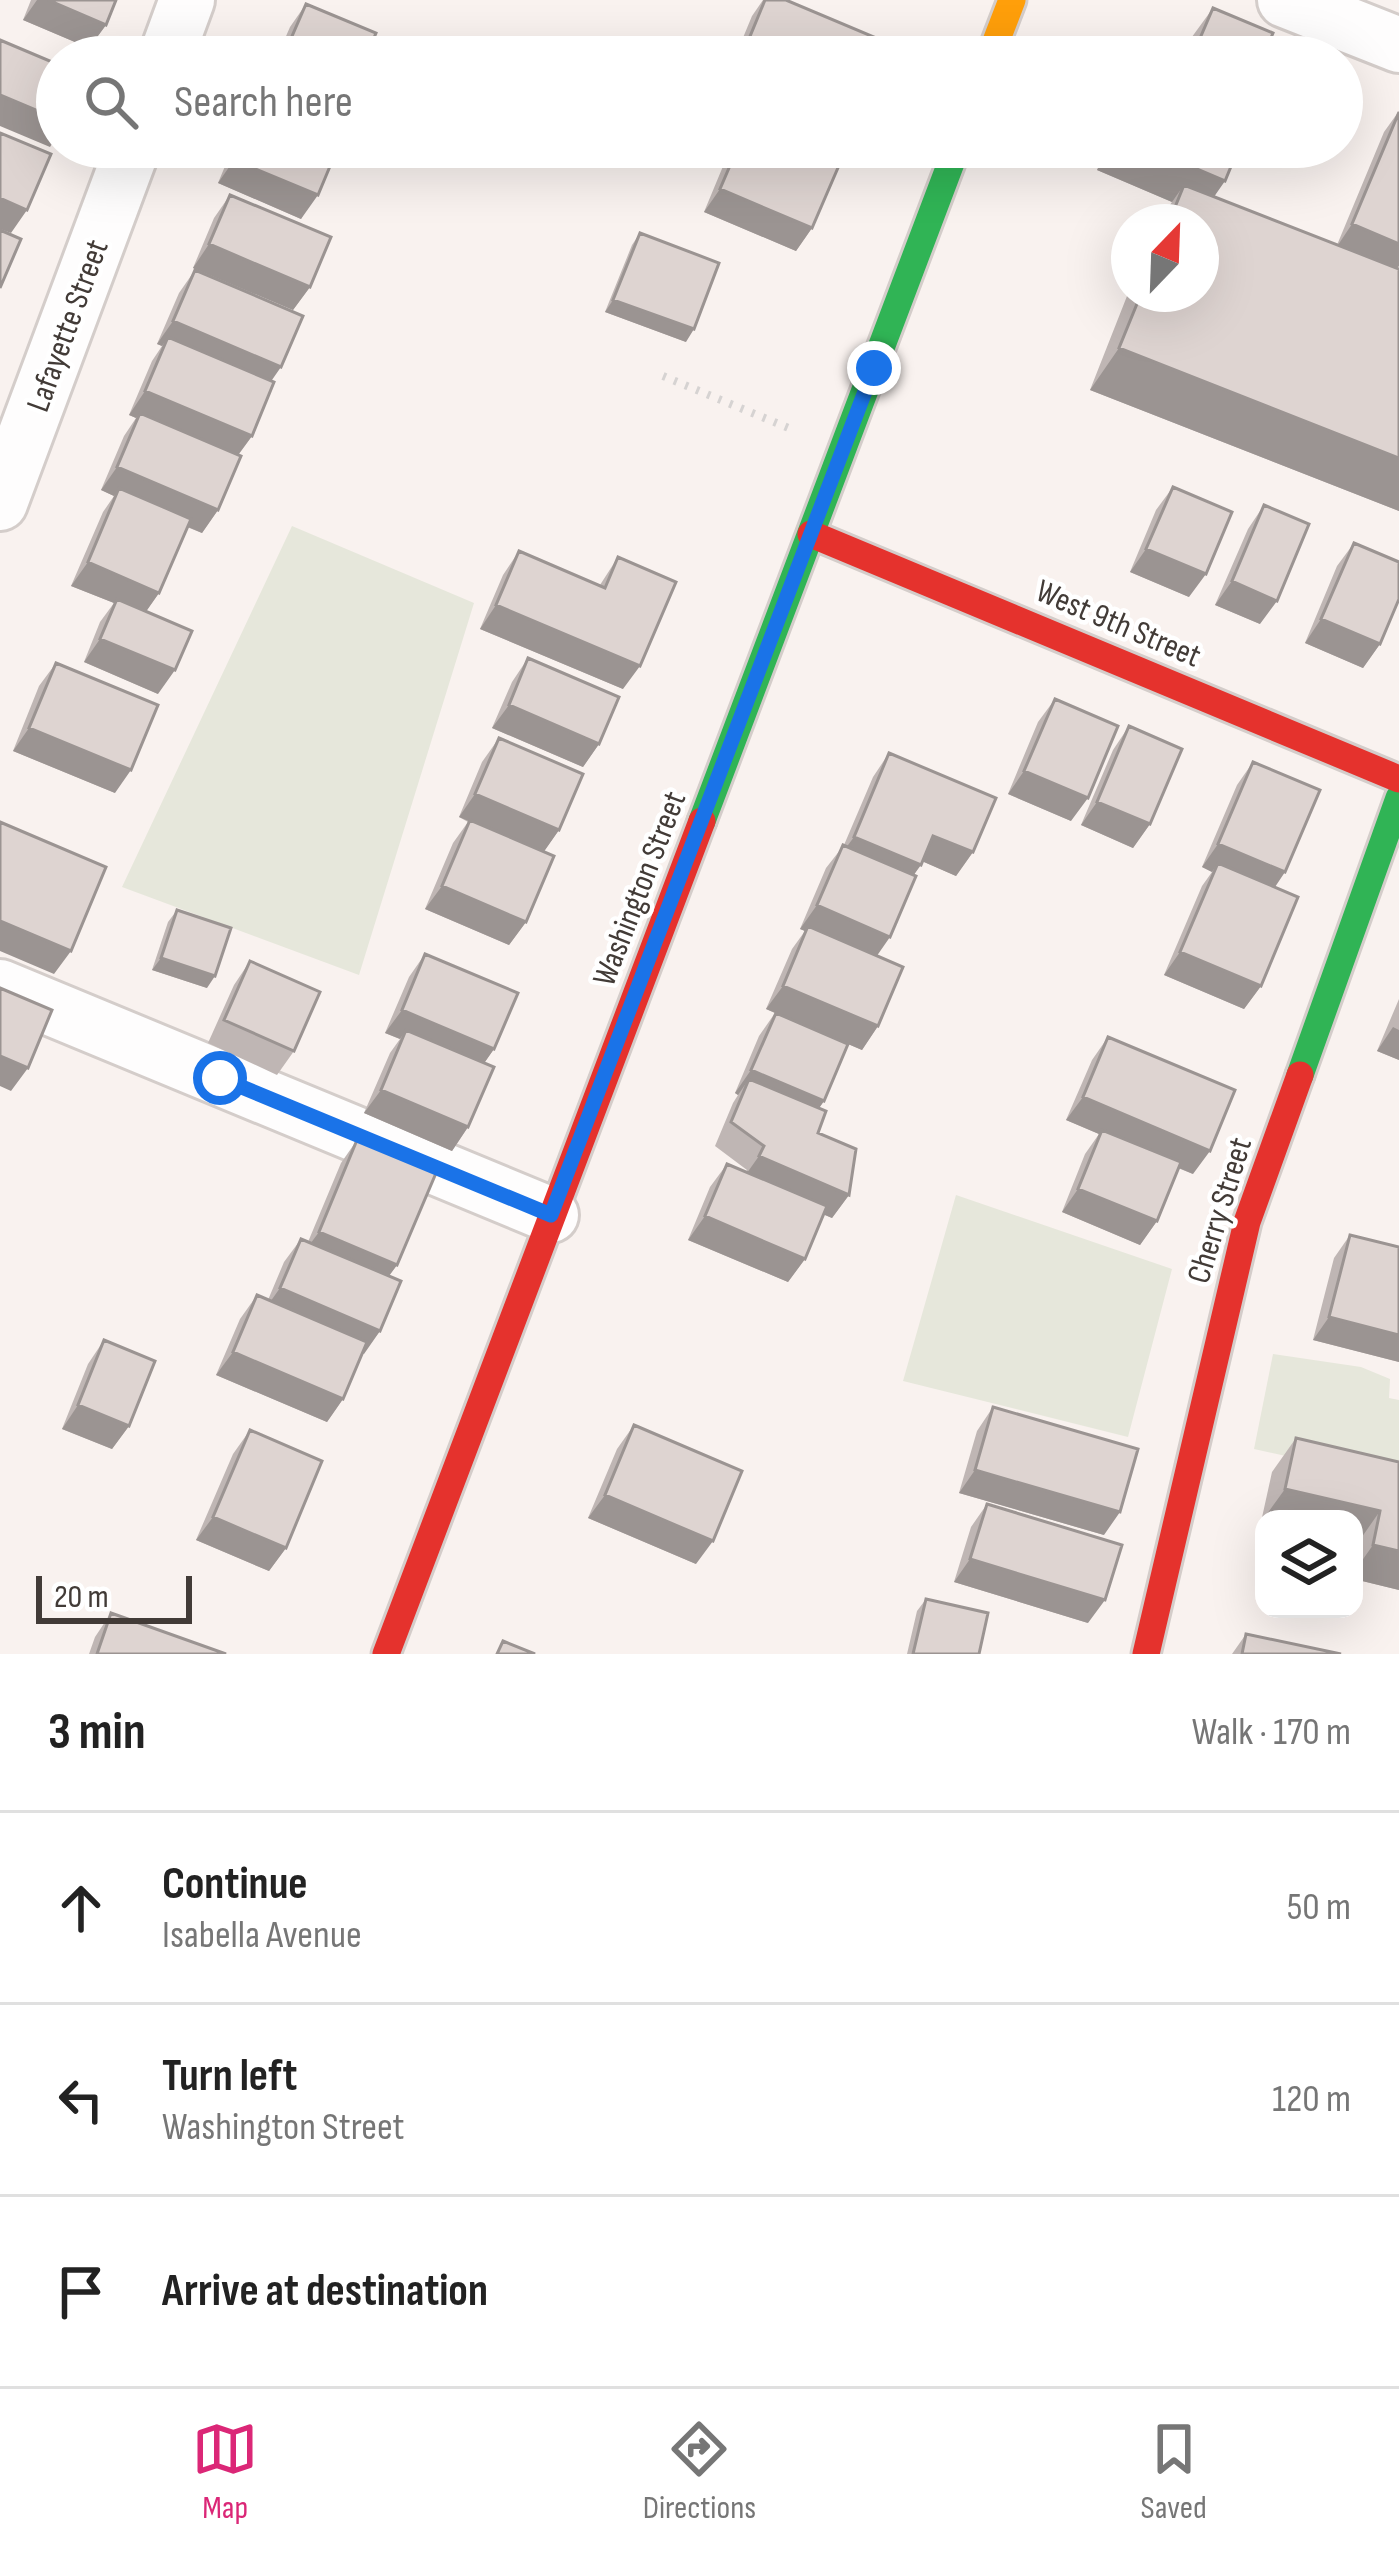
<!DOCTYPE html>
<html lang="en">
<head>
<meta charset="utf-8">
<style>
  :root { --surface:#fff; --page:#f2f2f2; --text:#222; --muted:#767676; --line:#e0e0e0; --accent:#db2777 }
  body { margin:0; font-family:"Sofia Sans Condensed",sans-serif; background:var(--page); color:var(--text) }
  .controls { position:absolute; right:36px; bottom:36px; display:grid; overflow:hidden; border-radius:24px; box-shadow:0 12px 48px #0002 }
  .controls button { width:108px; height:108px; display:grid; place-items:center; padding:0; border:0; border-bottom:3px solid var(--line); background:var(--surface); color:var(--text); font:60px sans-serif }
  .compass { position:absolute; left:1111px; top:204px; width:108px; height:108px; border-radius:50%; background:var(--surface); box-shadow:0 12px 48px #0002; rotate:23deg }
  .scale { position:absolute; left:36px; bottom:30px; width:156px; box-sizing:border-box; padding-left:12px; border:6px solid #423b37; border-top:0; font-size:33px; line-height:42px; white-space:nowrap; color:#423b37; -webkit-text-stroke:9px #fff; paint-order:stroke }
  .stop { position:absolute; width:36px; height:36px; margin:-27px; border:9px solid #1a73e8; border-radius:50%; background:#fff }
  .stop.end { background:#1a73e8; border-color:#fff; box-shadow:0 3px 12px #0008 }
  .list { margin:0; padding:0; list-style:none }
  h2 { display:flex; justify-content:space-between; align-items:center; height:156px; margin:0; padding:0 48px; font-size:51px }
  h2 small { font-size:39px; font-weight:400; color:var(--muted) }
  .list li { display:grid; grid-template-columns:78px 1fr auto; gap:36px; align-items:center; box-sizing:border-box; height:192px; padding:0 48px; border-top:3px solid var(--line) }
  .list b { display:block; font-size:45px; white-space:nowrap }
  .list p { margin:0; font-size:39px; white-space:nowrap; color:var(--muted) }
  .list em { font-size:39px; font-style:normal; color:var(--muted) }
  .icon { flex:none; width:66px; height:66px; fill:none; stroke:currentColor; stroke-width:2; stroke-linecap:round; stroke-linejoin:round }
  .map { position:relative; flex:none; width:1399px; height:1654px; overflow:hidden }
  .search { position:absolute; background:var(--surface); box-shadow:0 12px 48px #0002; left:36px; right:36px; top:36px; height:132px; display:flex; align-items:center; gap:30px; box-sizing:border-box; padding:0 42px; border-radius:66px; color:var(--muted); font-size:45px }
  .sheet { height:732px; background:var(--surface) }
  nav { display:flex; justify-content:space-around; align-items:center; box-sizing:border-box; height:168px; border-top:3px solid var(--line); background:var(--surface); font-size:33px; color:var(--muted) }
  nav a { display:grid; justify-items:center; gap:6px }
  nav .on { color:var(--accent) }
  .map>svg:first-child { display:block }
  .green { fill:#e6e7db }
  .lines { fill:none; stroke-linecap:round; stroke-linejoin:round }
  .street-casing { stroke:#d4cdca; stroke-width:60 }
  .fast-casing { stroke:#d4cdca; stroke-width:33 }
  .slow-casing { stroke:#d4cdca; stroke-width:33 }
  .jam-casing { stroke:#d4cdca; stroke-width:33 }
  .path { stroke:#d6d3d2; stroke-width:8; stroke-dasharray:3 9; stroke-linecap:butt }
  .street { stroke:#fefdfd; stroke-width:54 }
  .fast { stroke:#30b455; stroke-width:27 }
  .slow { stroke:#ff9f0a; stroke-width:27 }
  .jam { stroke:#e5322d; stroke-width:27 }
  .wall { fill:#bfb6b4 }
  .shaded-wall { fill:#9b9492 }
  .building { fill:#ded4d1; stroke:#9b9492; stroke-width:3 }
  .route { stroke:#1a73e8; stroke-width:15 }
  .labels { text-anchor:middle; stroke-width:9; stroke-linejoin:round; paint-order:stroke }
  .street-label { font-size:33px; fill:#423b37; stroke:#fff }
</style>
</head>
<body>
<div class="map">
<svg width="1399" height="1654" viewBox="0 0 1399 1654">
  <rect width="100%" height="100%" fill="#f9f2ef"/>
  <!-- green -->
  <path class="green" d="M292 526 474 603 359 975 122 887Z
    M956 1195 1172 1269 1128 1437 903 1381Z
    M1273 1354 1361 1367 1390 1379 1389 1398 1399 1400V1481L1254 1449Z"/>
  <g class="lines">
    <defs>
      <path id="street" d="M1285 0 1399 45
        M166 57 187 0
        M0 503 133 147
        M0 987 551 1215"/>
      <path id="fast" d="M702 821 957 147
        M1300 1075 1399 798"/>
      <path id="slow" d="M990 57 1012 0"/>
      <path id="jam" d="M811 534 1399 779
        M386 1654 702 821
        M1146 1654 1247 1222 1300 1075"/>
    </defs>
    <!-- street casing -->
    <use href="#street" class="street-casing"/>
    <!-- fast casing -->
    <use href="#fast" class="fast-casing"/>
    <!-- slow casing -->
    <use href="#slow" class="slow-casing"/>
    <!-- jam casing -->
    <use href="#jam" class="jam-casing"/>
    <!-- path -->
    <path class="path" d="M663 376 791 429"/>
    <!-- street -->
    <use href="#street" class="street"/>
    <!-- fast -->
    <use href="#fast" class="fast"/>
    <!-- slow -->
    <use href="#slow" class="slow"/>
    <!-- jam -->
    <use href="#jam" class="jam"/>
  </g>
  <!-- wall -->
  <path class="wall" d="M31 0H116L106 25 89 48 23 20Z
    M763 0H786L866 57H735L752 16Z
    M306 4 366 57H277L290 27Z
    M1213 8 1263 57H1182L1189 41Z
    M1399 111 1397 268 1399 511 1090 390 1129 291V294H1201V222H1158L1172 202 1097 170 1106 147H1239L1214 197 1337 245 1384 132Z
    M233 147H338L301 219 218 183Z
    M731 147H821L812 228 796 251 704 212Z
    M230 195 310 287 293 310 193 268 214 218Z
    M640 233 686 342 605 312 632 245Z
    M195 270 271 381 252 436 239 454 218 510 202 533 187 527 159 593 146 611 158 694 84 662 100 622 114 603 71 586 103 512 114 496 101 490 124 436 136 418 129 415 152 361 162 346 157 344 179 293Z
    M1173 487 1189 597 1130 572 1156 510Z
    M1264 505 1260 624 1215 605 1248 529Z
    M1354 543 1380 644 1363 668 1305 643 1337 566Z
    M519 551 600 585 618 557 623 689 480 629 503 575Z
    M528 658 599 744 583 767 492 728 512 682Z
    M56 663 115 793 13 751 39 686Z
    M1055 699 1071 821 1008 794 1038 722Z
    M1129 726 1150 824 1133 848 1081 825 1113 750Z
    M499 738 559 830 544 851 526 922 509 945 425 909 453 843 468 822 459 817 482 762Z
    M889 753 973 852 956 876 922 861 914 875 877 955 878 1026 862 1050 848 1044 824 1101 819 1108 818 1133 849 1195 832 1218 823 1214 805 1259 788 1282 688 1240 710 1187 727 1164 746 1172 747 1170 715 1146 733 1103 738 1095 735 1093 759 1036 775 1013 766 1009 792 949 805 931 800 929 826 868 844 845 873 777Z
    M1253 762 1275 887 1261 986 1244 1009 1164 975 1202 886 1212 872 1202 867 1237 785Z
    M177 910 207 988 152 970 168 922Z
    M425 954 494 1049 484 1063 468 1127 452 1151 364 1113 390 1053 400 1039 385 1033 409 977Z
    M250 961 294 1051 277 1075 208 1043 234 985Z
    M1399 999V1060L1377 1051Z
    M1108 1037 1193 1174 1178 1168 1157 1221 1140 1245 1062 1212 1085 1154 1099 1134 1066 1120 1092 1060Z
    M357 1140 397 1265 389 1276 380 1331 362 1354 343 1399 327 1422 216 1375 240 1319 257 1295 268 1300 284 1262 301 1239 308 1242 341 1163Z
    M1350 1235 1399 1247V1362L1313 1340 1334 1258Z
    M104 1340 129 1426 112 1449 62 1429 88 1364Z
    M993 1407 1104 1535 959 1493 977 1431Z
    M634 1425 696 1564 588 1518 617 1449Z
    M250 1430 286 1548 269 1571 196 1540 233 1454Z
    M1296 1438 1399 1462V1590L1354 1579V1557L1357 1544 1261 1522 1272 1472Z
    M987 1504 1088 1623 954 1582 971 1527Z
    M926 1599 979 1654H907L917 1611Z
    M111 1613 226 1654H89L95 1637Z
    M1246 1634 1341 1654H1232Z"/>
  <!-- shaded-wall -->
  <path class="shaded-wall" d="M37 0H48L106 25 89 48 23 20Z
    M744 51 759 57H739Z
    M0 95 57 119V136L50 147 0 126Z
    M1113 147H1145L1225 181 1202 214 1184 185 1172 202 1097 170Z
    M234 160 318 195 301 219 218 183Z
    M720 189 812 228 796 251 704 212Z
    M0 198 27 210 11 233 0 229Z
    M1352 224 1399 244V266L1394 273 1336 248Z
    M209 244 310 287 293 310 193 268Z
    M613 300 694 329 686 342 605 312Z
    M173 321 281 367 265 390 168 337 162 346 157 344Z
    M1119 348 1399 458V511L1090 390Z
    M145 391 252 436 235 459 140 413 136 418 129 415Z
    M117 467 218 510 202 533 116 496 119 488 114 496 101 490Z
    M1146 549 1206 574 1189 597 1130 572Z
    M88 562 159 593 143 616 117 599 114 603 71 586Z
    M1232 581 1277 601 1260 624 1215 605Z
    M496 605 640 666 623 689 480 629Z
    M1321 619 1380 644 1363 668 1305 643Z
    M100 639 175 670 158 694 84 662Z
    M509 705 599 744 583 767 492 728Z
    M29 728 131 770 115 793 13 751Z
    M1024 771 1088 798 1071 821 1008 794Z
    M475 794 559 830 543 853 459 817Z
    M1097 802 1150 824 1133 848 1081 825Z
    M933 836 973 852 956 876 917 859Z
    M854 837 921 865 904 888 837 860Z
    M1218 844 1285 872 1269 896 1218 863 1212 872 1202 867Z
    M442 886 526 922 509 945 425 909Z
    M817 905 890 937 874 960 808 926 805 931 800 929Z
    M0 921 71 951 54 974 0 951Z
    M1180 952 1261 986 1244 1009 1164 975Z
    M161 958 215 976 207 988 152 970Z
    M783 986 878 1026 862 1050 766 1009Z
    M402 1010 494 1049 478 1072 406 1030 400 1039 385 1033Z
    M1393 1027 1399 1030V1060L1377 1051Z
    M0 1056 28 1068 11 1091 0 1086Z
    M751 1070 824 1101 808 1124 749 1079 738 1095 735 1093Z
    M381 1090 468 1127 452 1151 364 1113Z
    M1083 1097 1210 1151 1193 1174 1066 1120Z
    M759 1156 849 1195 832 1218 742 1180Z
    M1078 1189 1157 1221 1140 1245 1062 1212Z
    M705 1216 805 1259 788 1282 688 1240Z
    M319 1232 397 1265 380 1288 302 1255Z
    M280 1288 380 1331 364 1354 263 1312Z
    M1329 1317 1399 1335V1362L1313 1340Z
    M233 1352 343 1399 327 1422 216 1375Z
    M78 1405 129 1426 112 1449 62 1429Z
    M975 1470 1120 1512 1104 1535 959 1493Z
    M1285 1489 1380 1511 1357 1544 1354 1543V1519H1264V1523L1261 1522Z
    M605 1495 713 1541 696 1564 588 1518Z
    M213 1517 286 1548 269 1571 196 1540Z
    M1373 1545 1399 1551V1590L1354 1579V1572Z
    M970 1559 1105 1600 1088 1623 954 1582Z"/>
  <!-- building -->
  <path class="building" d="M48 0H116L106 25Z
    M765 0H786L874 37 866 57H759L744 51Z
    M306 4 376 33 366 57H283Z
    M1213 8 1273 33 1263 57H1192Z
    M0 40 57 64V119L0 95Z
    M1399 112V244L1352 224Z
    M0 133 51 154 27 210 0 198Z
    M240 147H338L318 195 234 160Z
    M738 147H821L843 156 812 228 720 189Z
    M1145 147H1239L1225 181Z
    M1184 185 1399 269V458L1119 348 1141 294H1201V222H1169Z
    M230 195 331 237 310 287 209 244Z
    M0 230 21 239 0 288Z
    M640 233 719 263 694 329 613 300Z
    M195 270 303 316 281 367 173 321Z
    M168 337 274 382 252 436 145 391Z
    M140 413 241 456 218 510 117 467Z
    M1173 487 1232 512 1206 574 1146 549Z
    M119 488 191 519 159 593 88 562Z
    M1264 505 1309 524 1277 601 1232 581Z
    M1354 543 1399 562V599L1380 644 1321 619Z
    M519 551 605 588 618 557 676 582 640 666 496 605Z
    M117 599 192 631 175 670 100 639Z
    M528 658 619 697 599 744 509 705Z
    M56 663 158 705 131 770 29 728Z
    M1055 699 1118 726 1088 798 1024 771Z
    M1129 726 1182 749 1150 824 1097 802Z
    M499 738 583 774 559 830 475 794Z
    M889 753 996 798 973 852 933 836 921 865 854 837Z
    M1253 762 1320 790 1285 872 1218 844Z
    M470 820 554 856 526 922 442 886Z
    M0 822 106 867 71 951 0 921Z
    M843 845 916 876 890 937 817 905Z
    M1218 863 1298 897 1261 986 1180 952Z
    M177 910 231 928 215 976 161 958Z
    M808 926 903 967 878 1026 783 986Z
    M425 954 518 993 494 1049 402 1010Z
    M250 961 320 992 294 1051 224 1020Z
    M0 988 52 1010 28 1068 0 1056Z
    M776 1013 848 1044 824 1101 751 1070Z
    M406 1030 494 1067 468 1127 381 1090Z
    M1108 1037 1235 1090 1210 1151 1083 1097Z
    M749 1079 826 1111 818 1133 856 1149 849 1195 759 1156 764 1146 731 1122Z
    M1102 1130 1181 1162 1157 1221 1078 1189Z
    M357 1140 436 1173 397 1265 319 1232Z
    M727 1164 827 1206 805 1259 705 1216Z
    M1350 1235 1399 1247V1335L1329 1317Z
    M301 1239 401 1281 380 1331 280 1288Z
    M257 1295 367 1342 343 1399 233 1352Z
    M104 1340 155 1361 129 1426 78 1405Z
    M993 1407 1138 1449 1120 1512 975 1470Z
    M634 1425 742 1471 713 1541 605 1495Z
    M250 1430 322 1461 286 1548 213 1517Z
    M1296 1438 1399 1462V1551L1373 1545 1380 1511 1285 1489Z
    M987 1504 1122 1545 1105 1600 970 1559Z
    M926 1599 988 1613 979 1654H913Z
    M111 1613 226 1654H97Z
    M1246 1634 1341 1654H1242Z
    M503 1641 535 1654H497Z"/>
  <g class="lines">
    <!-- route -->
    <path class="route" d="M220 1078 551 1215 874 368"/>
  </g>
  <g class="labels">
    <!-- street labels -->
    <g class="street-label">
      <text transform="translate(66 325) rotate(-70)" y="12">Lafayette Street</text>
      <text transform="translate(1119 622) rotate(23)" y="12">West 9th Street</text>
      <text transform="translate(638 888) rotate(-69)" y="12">Washington Street</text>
      <text transform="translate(1218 1210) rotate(-73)" y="12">Cherry Street</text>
    </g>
  </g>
</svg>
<div class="controls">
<button><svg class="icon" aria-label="layers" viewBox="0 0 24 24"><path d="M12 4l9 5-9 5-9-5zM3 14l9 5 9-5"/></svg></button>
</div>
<svg class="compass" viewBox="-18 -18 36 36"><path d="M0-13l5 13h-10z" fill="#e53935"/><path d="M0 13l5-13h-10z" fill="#767676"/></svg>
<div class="scale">20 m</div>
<div class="stop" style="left:220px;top:1078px"></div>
<div class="stop end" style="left:874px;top:368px"></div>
<div class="search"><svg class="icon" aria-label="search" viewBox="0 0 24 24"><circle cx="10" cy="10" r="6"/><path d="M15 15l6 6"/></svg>Search here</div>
</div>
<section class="sheet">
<h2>3 min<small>Walk · 170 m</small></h2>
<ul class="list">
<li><svg class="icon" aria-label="ahead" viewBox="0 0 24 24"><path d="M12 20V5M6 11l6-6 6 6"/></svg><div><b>Continue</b><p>Isabella Avenue</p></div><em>50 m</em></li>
<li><svg class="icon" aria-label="left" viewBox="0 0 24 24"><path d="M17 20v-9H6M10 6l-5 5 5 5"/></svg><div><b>Turn left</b><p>Washington Street</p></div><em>120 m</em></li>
<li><svg class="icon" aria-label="arrive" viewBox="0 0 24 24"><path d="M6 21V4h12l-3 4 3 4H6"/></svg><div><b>Arrive at destination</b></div></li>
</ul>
</section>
<nav>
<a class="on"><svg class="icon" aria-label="map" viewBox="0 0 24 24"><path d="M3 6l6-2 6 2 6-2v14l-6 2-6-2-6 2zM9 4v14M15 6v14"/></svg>Map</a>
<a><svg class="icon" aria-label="directions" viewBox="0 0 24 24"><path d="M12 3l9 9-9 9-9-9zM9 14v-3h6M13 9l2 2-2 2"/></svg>Directions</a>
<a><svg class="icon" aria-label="saved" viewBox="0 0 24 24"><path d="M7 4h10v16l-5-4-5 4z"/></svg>Saved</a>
</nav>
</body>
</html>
